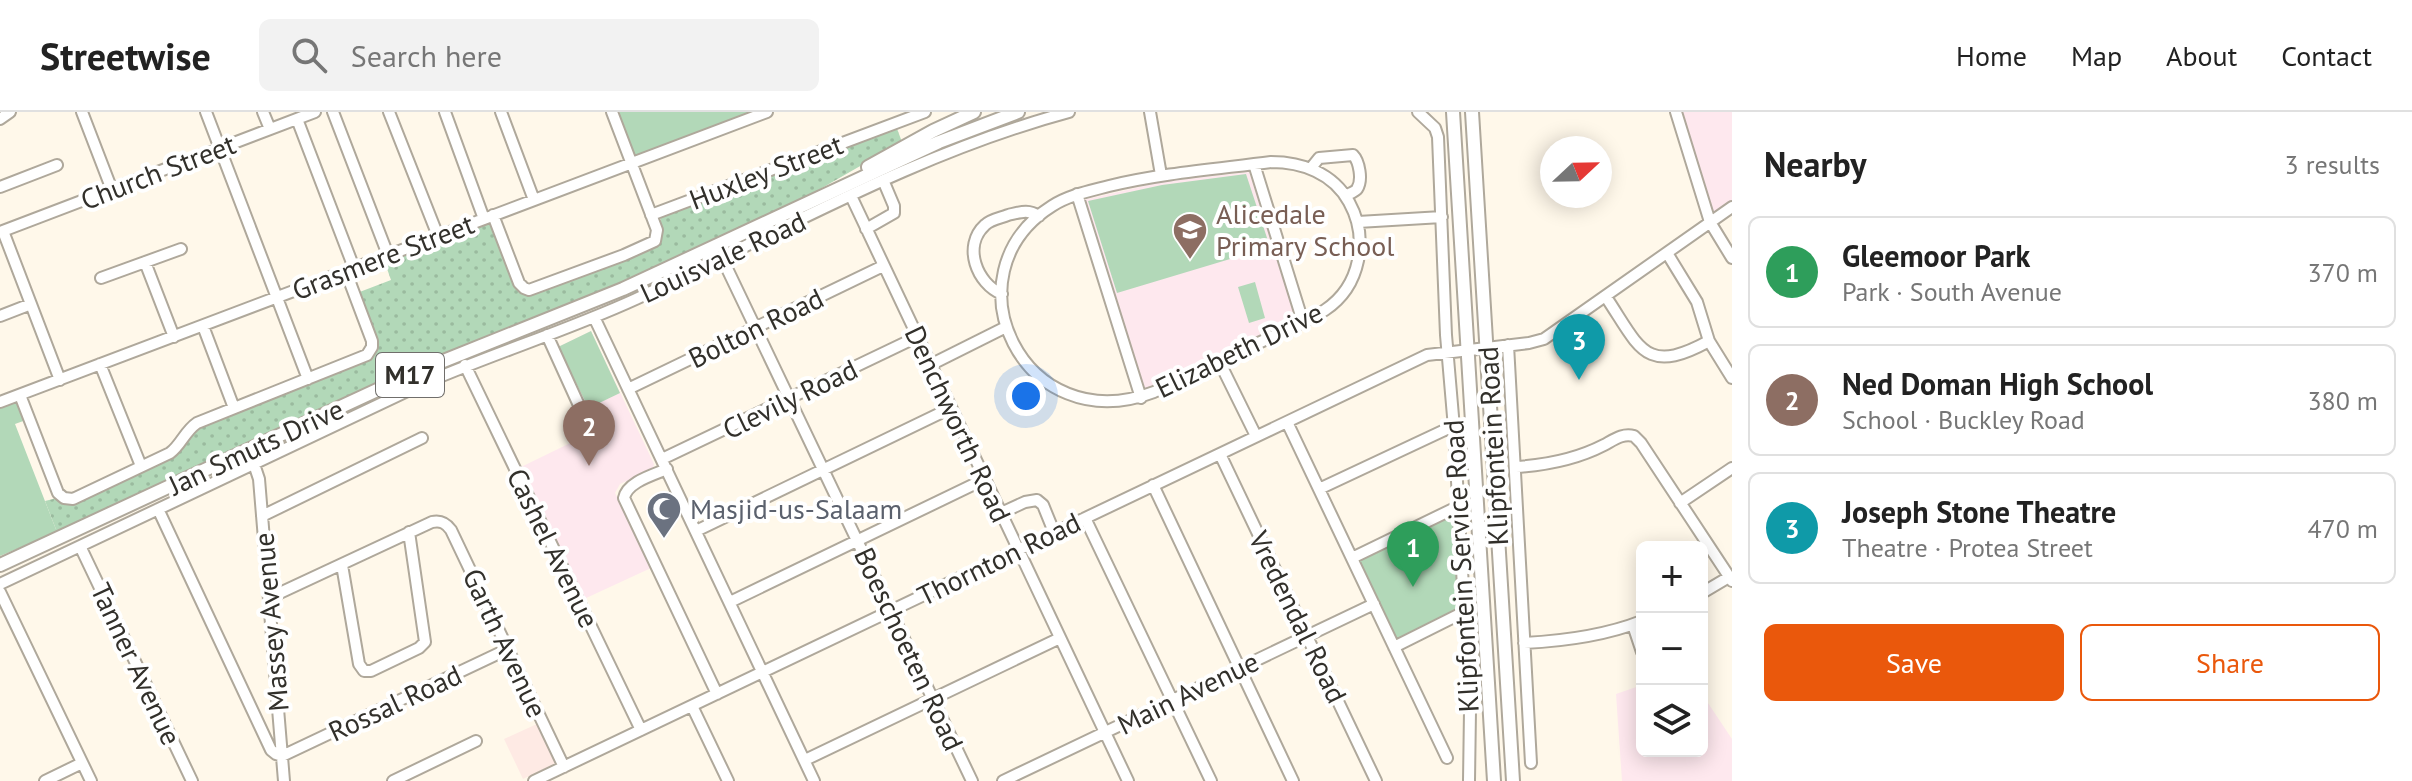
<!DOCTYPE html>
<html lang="en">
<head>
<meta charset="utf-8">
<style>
  :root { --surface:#fff; --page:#f2f2f2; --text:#222; --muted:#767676; --line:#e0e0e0; --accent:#ea580c }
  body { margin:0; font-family:"PT Sans",sans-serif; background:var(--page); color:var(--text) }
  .controls { position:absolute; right:24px; bottom:24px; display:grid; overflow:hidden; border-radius:12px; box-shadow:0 4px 20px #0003 }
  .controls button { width:72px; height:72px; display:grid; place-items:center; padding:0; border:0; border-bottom:2px solid var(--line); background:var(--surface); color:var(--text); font:40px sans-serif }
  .compass { position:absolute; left:1540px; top:24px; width:72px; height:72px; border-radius:50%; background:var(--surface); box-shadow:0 4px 20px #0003; rotate:68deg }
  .you { position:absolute; left:1026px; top:284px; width:28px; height:28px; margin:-20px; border:6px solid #fff; border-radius:50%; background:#1a73e8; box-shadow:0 0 0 12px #1a73e833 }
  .badge { display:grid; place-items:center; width:52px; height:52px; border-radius:50%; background:var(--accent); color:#fff; font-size:26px; font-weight:700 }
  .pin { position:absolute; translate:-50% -66px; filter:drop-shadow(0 2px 4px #0008) }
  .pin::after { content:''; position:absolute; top:42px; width:28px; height:24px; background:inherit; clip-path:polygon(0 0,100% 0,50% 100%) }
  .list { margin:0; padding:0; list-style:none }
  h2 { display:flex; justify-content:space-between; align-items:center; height:104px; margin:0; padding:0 32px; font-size:34px }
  h2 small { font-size:26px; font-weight:400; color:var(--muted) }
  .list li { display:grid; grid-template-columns:52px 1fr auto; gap:24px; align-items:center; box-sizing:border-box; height:112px; margin:0 16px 16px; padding:0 16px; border:2px solid var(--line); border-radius:12px }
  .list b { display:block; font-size:30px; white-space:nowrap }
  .list p { margin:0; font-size:26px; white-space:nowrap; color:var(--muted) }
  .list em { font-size:26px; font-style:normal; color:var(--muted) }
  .actions { display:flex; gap:16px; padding:24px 32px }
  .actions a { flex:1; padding:18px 0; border:2px solid var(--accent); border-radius:12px; text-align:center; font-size:28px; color:var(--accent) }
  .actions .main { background:var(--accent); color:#fff }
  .icon { flex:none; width:44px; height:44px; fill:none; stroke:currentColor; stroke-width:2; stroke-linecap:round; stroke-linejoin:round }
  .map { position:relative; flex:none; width:1732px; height:669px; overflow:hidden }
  header { display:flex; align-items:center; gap:48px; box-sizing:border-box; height:112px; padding:0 40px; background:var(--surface); border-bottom:2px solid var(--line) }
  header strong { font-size:38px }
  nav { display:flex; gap:44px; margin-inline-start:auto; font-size:28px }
  .search { width:560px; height:72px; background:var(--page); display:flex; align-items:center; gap:20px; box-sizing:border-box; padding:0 28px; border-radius:12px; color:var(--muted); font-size:30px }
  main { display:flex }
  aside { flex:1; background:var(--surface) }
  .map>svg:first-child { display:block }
  .commercial { fill:#feeae4 }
  .education { fill:#fee8ee }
  .grass { fill:url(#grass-dots) }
  .park { fill:#b2d8b8 }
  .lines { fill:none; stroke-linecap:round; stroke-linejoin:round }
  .minor-casing { stroke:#afa89b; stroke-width:14 }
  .major-casing { stroke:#afa89b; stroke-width:16 }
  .minor { stroke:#fff; stroke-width:10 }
  .major { stroke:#fff; stroke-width:12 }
  .labels { text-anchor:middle; stroke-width:8; stroke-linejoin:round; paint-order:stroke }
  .shield { fill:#fff; stroke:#706e6b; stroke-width:2 }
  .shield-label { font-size:26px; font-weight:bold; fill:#32302b }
  .street-label { font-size:28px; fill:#32302b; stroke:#fff }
  .education-label { font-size:28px; fill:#785e54; stroke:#fff; text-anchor:start }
  .worship-label { font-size:28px; fill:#5b616d; stroke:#fff; text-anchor:start }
</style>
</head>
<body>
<header>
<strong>Streetwise</strong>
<div class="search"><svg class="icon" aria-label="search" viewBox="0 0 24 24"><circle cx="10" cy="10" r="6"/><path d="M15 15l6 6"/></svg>Search here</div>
<nav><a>Home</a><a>Map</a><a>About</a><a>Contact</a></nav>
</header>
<main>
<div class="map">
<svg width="1732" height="669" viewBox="0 0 1732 669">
  <defs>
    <pattern id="grass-dots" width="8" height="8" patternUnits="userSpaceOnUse" patternTransform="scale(2)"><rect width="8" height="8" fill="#b2d8b8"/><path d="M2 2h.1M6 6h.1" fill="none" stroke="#9aba9e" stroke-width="1.8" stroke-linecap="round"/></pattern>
  </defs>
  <rect width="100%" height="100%" fill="#fff8ea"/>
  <!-- commercial -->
  <path class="commercial" d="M539 611 556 651 523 667 504 627Z"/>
  <!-- education -->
  <path class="education" d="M1678 0H1732V95L1710 110Z
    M1249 60 1297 210 1145 281 1083 88 1161 70Z
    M591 219 654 352 653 357 620 372 615 381 651 456 584 487 521 355 597 318 558 235Z
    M1642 573V639H1702V582L1732 627V669H1622L1616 582Z"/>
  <!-- grass -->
  <path class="grass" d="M896 14 902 30 815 80 633 166 404 258 57 420 45 389 57 386 62 389 172 343 194 317 370 246 376 234 357 181 391 168 384 148 490 108C497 127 510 178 529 182L660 129C663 120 657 113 662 104Z"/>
  <!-- park -->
  <path class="park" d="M620 0H750L636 43H634L617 3Z
    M1246 62 1270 135 1117 181 1088 89 1162 73Z
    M1255 170 1265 206 1249 211 1238 175Z
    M591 219 620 281 595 293H587L558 235Z
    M13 291 19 293 26 308 15 312 57 420 0 444V294Z
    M1446 405 1453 406 1458 500 1396 531 1358 450Z"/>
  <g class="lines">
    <defs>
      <path id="minor" d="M82 0 112 78
        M206 0 308 267
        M263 0 270 17
        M333 0 388 143
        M389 0 438 124
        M445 0 484 107
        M501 0 534 88
        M1150 0 1161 63
        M1418 0 1435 16 1438 25 1446 223 1454 316 1470 599 1469 669
        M1676 0 1710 110 1732 146
        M0 7 10 0
        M297 7 354 156
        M1271 50C1302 50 1333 61 1349 90 1369 126 1361 174 1325 198 1303 212 1277 222 1254 233 1220 249 1187 265 1154 280 1023 330 944 162 1052 94 1069 83 1090 79 1109 74 1163 61 1217 57 1271 50Z
        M1254 52 1303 210
        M1311 56 1319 46 1353 43C1359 49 1363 68 1357 77 1356 79 1349 82 1345 84
        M0 75 57 53
        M1077 82 1141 286
        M851 84 1128 669
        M493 103 519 171 524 176 529 178 624 143 655 129 657 118 612 0
        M651 103 925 0
        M1358 110 1442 105
        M866 117 894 101V94L883 68
        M3 119 60 268
        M0 120 315 0
        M1667 141 1697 190 1709 229 1732 266
        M722 146 972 669
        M145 150 174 225
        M101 166 181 137
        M1002 182C977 172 962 134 985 113 991 107 1001 106 1008 103 1021 100 1028 97 1039 104
        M1606 185C1640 236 1645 264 1709 229
        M0 204 31 192
        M594 205 814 669
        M203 214 234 296
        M547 223 587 311
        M1508 233 1531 651
        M1219 249 1256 324
        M100 252 141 354
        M465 253 641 618
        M930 253 1006 215
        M628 277 883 154
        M20 283 58 381 64 386 73 387 170 341C181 333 185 319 197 311L367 243 372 235V229L346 160
        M0 290 767 0
        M1287 310 1447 646
        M1220 342 1376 669
        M662 347 917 225
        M254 352 259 367 284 669
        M1516 355C1547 353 1577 347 1604 333 1615 327 1623 321 1634 324L1641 331 1732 469
        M667 357C653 363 627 370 624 386L717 582
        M1153 373 1293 669
        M1319 377 1449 316H1454
        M1680 391 1732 356
        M158 397 271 638 276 642 282 644 508 537
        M1001 401 1025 390 1037 388 1043 393 1054 420
        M262 404 422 326
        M1085 406 1211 669
        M696 419 951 296
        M80 434 192 669
        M1352 446 1453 397H1459
        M342 453 359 552 364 559H371L419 536 425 530 409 420
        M0 472 416 275C488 243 564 220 636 187 778 121 916 41 1069 0
        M0 480 91 669
        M1702 481 1729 465
        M269 486 432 410C441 408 446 411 451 418L564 655
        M730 490 985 367
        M1633 513 1642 540
        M1524 531C1564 529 1604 524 1642 509
        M1394 535 1458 503H1465
        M692 594 728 669
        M805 648 1060 526
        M45 669 82 651
        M393 669 476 629
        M534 669 1427 243 1529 231 1544 227 1732 95
        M1003 669 1374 492"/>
      <path id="major" d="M1453 0 1494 669
        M1472 0 1513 669
        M868 55 933 19 974 0
        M0 453 416 260 623 177 939 30 1018 0"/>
    </defs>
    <!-- minor casing -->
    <use href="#minor" class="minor-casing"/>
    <!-- major casing -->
    <use href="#major" class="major-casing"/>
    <!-- minor -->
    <use href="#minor" class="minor"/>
    <!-- major -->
    <use href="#major" class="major"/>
  </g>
  <!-- icons -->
  <defs>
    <symbol id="school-pin" viewBox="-11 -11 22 30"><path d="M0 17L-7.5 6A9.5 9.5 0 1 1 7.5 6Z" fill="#8d6e63" stroke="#fff"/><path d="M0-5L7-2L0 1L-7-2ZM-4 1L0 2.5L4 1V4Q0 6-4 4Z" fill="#fff"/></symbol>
    <symbol id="mosque-pin" viewBox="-11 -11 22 30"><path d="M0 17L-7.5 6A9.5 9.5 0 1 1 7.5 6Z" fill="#6b7280" stroke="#fff"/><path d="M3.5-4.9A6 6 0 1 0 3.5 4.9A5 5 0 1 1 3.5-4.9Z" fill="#fff"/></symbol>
  </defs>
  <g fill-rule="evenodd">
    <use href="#school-pin" x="1170" y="98" width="40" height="54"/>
    <use href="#mosque-pin" x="644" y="377" width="40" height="54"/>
  </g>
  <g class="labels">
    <!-- shield labels -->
    <rect class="shield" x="376" y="241" width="68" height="44" rx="6"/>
    <g class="shield-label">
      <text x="410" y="272">M17</text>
    </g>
    <!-- street labels -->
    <g class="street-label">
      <text transform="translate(158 60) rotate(-21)" y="10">Church Street</text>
      <text transform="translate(766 60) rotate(-21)" y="10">Huxley Street</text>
      <text transform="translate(383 145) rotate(-21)" y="10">Grasmere Street</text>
      <text transform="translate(723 145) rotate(-25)" y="10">Louisvale Road</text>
      <text transform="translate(756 216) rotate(-26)" y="10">Bolton Road</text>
      <text transform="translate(1239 238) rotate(-26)" y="10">Elizabeth Drive</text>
      <text transform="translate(790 287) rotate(-26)" y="10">Clevily Road</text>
      <text transform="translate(958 312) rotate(65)" y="10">Denchworth Road</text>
      <text transform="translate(1493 334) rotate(-93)" y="10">Klipfontein Road</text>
      <text transform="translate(256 335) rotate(-25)" y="10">Jan Smuts Drive</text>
      <text transform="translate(553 436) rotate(64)" y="10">Cashel Avenue</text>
      <text transform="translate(999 447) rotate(-26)" y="10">Thornton Road</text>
      <text transform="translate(1461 454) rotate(-93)" y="10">Klipfontein Service Road</text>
      <text transform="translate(1298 505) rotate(64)" y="10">Vredendal Road</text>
      <text transform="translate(271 510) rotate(-95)" y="10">Massey Avenue</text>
      <text transform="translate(505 531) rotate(65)" y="10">Garth Avenue</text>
      <text transform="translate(909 537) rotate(65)" y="10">Boeschoeten Road</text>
      <text transform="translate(136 552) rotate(65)" y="10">Tanner Avenue</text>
      <text transform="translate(1188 581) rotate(-26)" y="10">Main Avenue</text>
      <text transform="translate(395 591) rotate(-25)" y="10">Rossal Road</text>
    </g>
    <!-- education labels -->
    <g class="education-label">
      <text x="1216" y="112">Alicedale<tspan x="1216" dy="32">Primary School</tspan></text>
    </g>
    <!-- worship labels -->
    <g class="worship-label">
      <text x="690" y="407">Masjid-us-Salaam</text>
    </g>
  </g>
</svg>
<div class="controls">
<button>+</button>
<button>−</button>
<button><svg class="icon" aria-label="layers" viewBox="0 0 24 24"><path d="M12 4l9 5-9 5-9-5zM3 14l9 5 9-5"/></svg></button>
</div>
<svg class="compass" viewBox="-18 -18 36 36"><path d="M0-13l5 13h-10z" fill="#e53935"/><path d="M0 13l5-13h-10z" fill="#767676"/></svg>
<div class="you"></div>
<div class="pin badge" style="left:1413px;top:475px;background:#2e9e5b">1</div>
<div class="pin badge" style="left:589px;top:354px;background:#8d6e63">2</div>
<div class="pin badge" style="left:1579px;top:268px;background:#0f9aa8">3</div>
</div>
<aside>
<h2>Nearby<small>3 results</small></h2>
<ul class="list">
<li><span class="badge" style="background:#2e9e5b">1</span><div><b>Gleemoor Park</b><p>Park · South Avenue</p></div><em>370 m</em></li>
<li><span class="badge" style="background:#8d6e63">2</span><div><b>Ned Doman High School</b><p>School · Buckley Road</p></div><em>380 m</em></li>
<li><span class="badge" style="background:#0f9aa8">3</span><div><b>Joseph Stone Theatre</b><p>Theatre · Protea Street</p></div><em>470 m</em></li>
</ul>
<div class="actions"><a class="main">Save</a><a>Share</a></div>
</aside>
</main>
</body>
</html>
